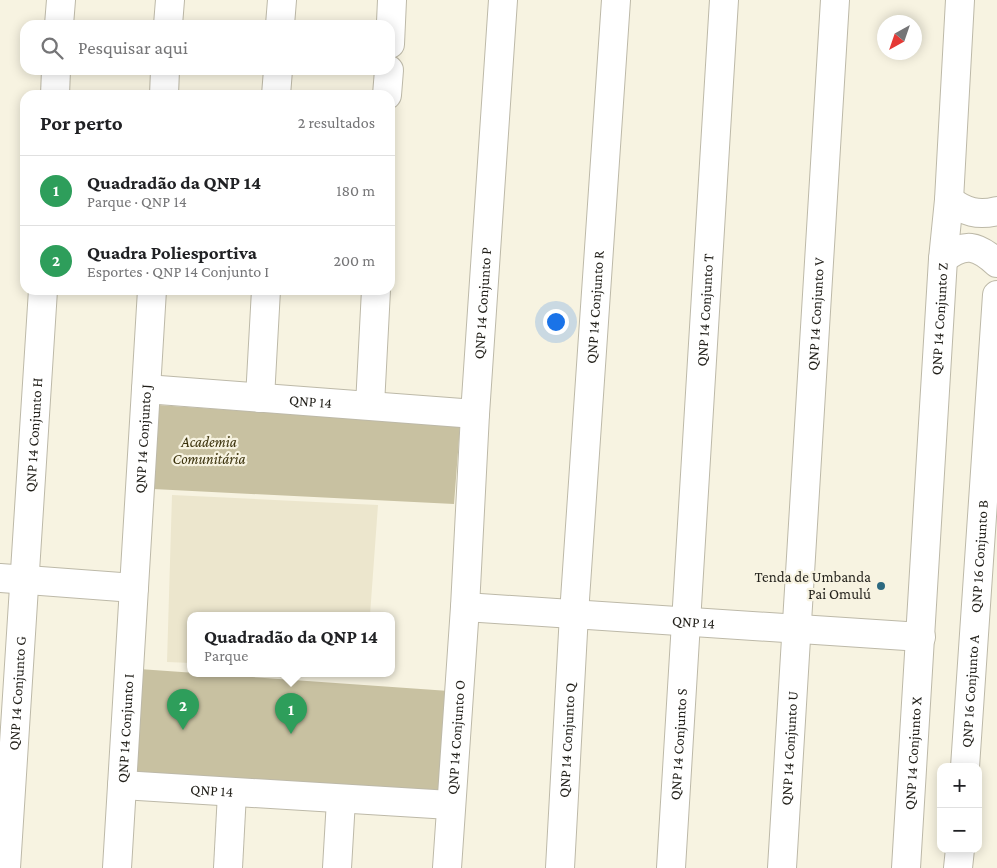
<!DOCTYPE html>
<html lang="pt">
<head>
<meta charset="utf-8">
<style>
  :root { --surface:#fff; --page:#f2f2f2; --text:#202124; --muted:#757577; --line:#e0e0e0; --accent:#b45309 }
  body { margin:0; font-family:"Crimson Pro",serif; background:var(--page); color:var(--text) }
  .controls { position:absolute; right:15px; bottom:15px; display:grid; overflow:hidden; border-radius:10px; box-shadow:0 2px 12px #0003 }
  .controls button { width:45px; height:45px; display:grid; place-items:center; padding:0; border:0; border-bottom:1px solid var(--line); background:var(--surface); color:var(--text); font:25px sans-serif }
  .compass { position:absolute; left:877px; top:15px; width:45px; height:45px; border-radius:50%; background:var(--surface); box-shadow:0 2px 12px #0003; rotate:220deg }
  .you { position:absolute; left:555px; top:321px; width:18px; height:18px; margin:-12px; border:4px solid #fff; border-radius:50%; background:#1a73e8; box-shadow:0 0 0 8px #1a73e833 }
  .badge { display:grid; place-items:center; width:32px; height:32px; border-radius:50%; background:var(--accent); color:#fff; font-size:16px; font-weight:700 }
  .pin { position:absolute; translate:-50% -41px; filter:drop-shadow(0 1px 2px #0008) }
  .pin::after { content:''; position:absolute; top:26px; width:18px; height:15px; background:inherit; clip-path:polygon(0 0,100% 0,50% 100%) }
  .popup { position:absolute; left:187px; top:612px; width:208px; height:65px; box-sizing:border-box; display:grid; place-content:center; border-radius:10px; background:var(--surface); filter:drop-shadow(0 1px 4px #0005); font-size:16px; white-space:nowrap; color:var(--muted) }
  .popup b { font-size:19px; color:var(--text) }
  .popup::after { content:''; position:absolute; left:50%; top:100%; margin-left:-10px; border:10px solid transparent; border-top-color:var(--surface) }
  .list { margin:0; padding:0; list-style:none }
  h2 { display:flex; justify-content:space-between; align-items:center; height:65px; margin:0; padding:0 20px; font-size:21px }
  h2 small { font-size:16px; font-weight:400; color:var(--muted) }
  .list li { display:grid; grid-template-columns:32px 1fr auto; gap:15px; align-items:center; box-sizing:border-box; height:70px; padding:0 20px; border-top:1px solid var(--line) }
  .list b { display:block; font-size:19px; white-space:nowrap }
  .list p { margin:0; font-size:16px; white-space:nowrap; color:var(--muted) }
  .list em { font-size:16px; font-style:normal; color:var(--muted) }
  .icon { flex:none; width:28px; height:28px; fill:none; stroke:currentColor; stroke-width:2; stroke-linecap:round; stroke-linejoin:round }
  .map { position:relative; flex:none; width:997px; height:868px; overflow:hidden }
  .search { position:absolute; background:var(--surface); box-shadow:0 2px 12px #0003; left:20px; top:20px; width:375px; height:55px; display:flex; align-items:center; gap:12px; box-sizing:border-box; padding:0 18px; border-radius:15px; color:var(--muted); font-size:19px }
  .panel { position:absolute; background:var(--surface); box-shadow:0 2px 12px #0003; left:20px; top:90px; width:375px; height:205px; border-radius:15px }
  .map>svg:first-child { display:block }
  .built { fill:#ece6cd }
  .green { fill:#c8c1a1 }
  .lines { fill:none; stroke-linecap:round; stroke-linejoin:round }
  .minor-casing { stroke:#bdb9a8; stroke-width:30 }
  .minor { stroke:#fff; stroke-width:28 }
  .poi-dot { fill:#2c6980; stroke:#f7f3e1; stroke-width:2 }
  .labels { text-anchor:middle; stroke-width:4.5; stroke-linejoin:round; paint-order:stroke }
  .street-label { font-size:15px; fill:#211f19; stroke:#f7f3e1 }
  .park-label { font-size:15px; font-style:italic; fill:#3b320c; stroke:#f7f3e1 }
  .poi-label { font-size:15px; fill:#211f19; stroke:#f7f3e1; text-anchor:end }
</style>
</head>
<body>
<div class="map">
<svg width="997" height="868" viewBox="0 0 997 868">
  <rect width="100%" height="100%" fill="#f7f3e1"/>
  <!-- built -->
  <path class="built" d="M172 495 378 505 370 615H191V663L167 662Z"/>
  <!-- green -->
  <path class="green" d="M158 405 460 426 454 504 153 489Z
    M139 669 449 691 441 796 136 776Z"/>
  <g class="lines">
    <defs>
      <g id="minor">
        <path d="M59 25 61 0"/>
        <path d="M168 25 170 0"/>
        <path d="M280 25 282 0"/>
        <path d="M390 44 392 0"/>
        <path d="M55 95 56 70"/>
        <path d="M164 95 165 70"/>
        <path d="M276 95 278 70"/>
        <path d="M387 95 389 70"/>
        <path d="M949 200C965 212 978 216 997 211"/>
        <path d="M943 259C965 242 977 245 997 263"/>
        <path id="s1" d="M146 389 475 414"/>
        <path d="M260 398 266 290"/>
        <path d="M370 405 376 290"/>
        <path d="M0 578 134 588"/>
        <path id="s2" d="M465 607 921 637"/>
        <path id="s3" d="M965 767 997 295"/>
        <path id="s4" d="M122 785 450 805"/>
        <path id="s5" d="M6 868 43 290"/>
        <path id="s6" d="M117 868 152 290"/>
        <path d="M228 868 232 793"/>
        <path d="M337 868 341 800"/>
        <path id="s7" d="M447 868 465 607 475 414 503 0"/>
        <path id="s8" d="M560 868 574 614 616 0"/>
        <path id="s9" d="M671 868 724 0"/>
        <path id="s10" d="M782 868 835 0"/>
        <path id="s11" d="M906 868 943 259 949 200 960 0"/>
        <path d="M958 868 960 849"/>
      </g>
    </defs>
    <!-- minor casing -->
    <use href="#minor" class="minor-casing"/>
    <!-- minor -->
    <use href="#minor" class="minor"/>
  </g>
  <!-- markers -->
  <circle class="poi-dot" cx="881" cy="586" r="5"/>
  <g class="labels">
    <!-- street labels -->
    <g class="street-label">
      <text dy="5" stroke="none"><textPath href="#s7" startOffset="566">QNP 14 Conjunto P</textPath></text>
      <text dy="5" stroke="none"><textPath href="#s8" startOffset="562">QNP 14 Conjunto R</textPath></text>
      <text dy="5" stroke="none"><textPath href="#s9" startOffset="559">QNP 14 Conjunto T</textPath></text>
      <text dy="5" stroke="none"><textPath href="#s10" startOffset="555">QNP 14 Conjunto V</textPath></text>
      <text dy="5" stroke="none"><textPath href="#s11" startOffset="550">QNP 14 Conjunto Z</textPath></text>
      <text dy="5" stroke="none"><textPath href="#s1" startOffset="165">QNP 14</textPath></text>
      <text dy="5" stroke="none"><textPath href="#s5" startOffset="434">QNP 14 Conjunto H</textPath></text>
      <text dy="5" stroke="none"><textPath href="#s6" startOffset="430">QNP 14 Conjunto J</textPath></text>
      <text dy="5" stroke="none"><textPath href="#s3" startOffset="211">QNP 16 Conjunto B</textPath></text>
      <text dy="5" stroke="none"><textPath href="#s2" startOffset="229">QNP 14</textPath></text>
      <text dy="5" stroke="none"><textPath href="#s5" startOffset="175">QNP 14 Conjunto G</textPath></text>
      <text dy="5" stroke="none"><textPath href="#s3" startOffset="76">QNP 16 Conjunto A</textPath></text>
      <text dy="5" stroke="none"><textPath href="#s6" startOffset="140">QNP 14 Conjunto I</textPath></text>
      <text dy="5" stroke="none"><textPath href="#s7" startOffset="131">QNP 14 Conjunto O</textPath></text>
      <text dy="5" stroke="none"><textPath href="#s8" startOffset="128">QNP 14 Conjunto Q</textPath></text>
      <text dy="5" stroke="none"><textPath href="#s9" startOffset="124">QNP 14 Conjunto S</textPath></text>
      <text dy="5" stroke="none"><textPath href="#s10" startOffset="120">QNP 14 Conjunto U</textPath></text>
      <text dy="5" stroke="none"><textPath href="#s11" startOffset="115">QNP 14 Conjunto X</textPath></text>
      <text dy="5" stroke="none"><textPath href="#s4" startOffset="90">QNP 14</textPath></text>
    </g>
    <!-- park labels -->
    <g class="park-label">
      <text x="209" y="447">Academia<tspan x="209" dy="17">Comunitária</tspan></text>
    </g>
    <!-- poi labels -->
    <g class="poi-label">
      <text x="871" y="582">Tenda de Umbanda<tspan x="871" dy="17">Pai Omulú</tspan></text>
    </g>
  </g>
</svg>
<div class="controls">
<button>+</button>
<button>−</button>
</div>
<svg class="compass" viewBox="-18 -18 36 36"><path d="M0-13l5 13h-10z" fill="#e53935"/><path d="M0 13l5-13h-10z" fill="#757577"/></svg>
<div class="you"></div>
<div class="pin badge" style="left:291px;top:734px;background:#2e9e5b">1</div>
<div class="popup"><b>Quadradão da QNP 14</b>Parque</div>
<div class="pin badge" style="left:183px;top:730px;background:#2e9e5b">2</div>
<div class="search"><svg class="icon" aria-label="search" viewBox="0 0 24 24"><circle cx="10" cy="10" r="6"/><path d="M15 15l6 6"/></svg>Pesquisar aqui</div>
<section class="panel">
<h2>Por perto<small>2 resultados</small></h2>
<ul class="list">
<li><span class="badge" style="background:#2e9e5b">1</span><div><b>Quadradão da QNP 14</b><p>Parque · QNP 14</p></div><em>180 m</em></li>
<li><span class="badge" style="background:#2e9e5b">2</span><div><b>Quadra Poliesportiva</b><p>Esportes · QNP 14 Conjunto I</p></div><em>200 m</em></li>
</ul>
</section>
</div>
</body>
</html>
